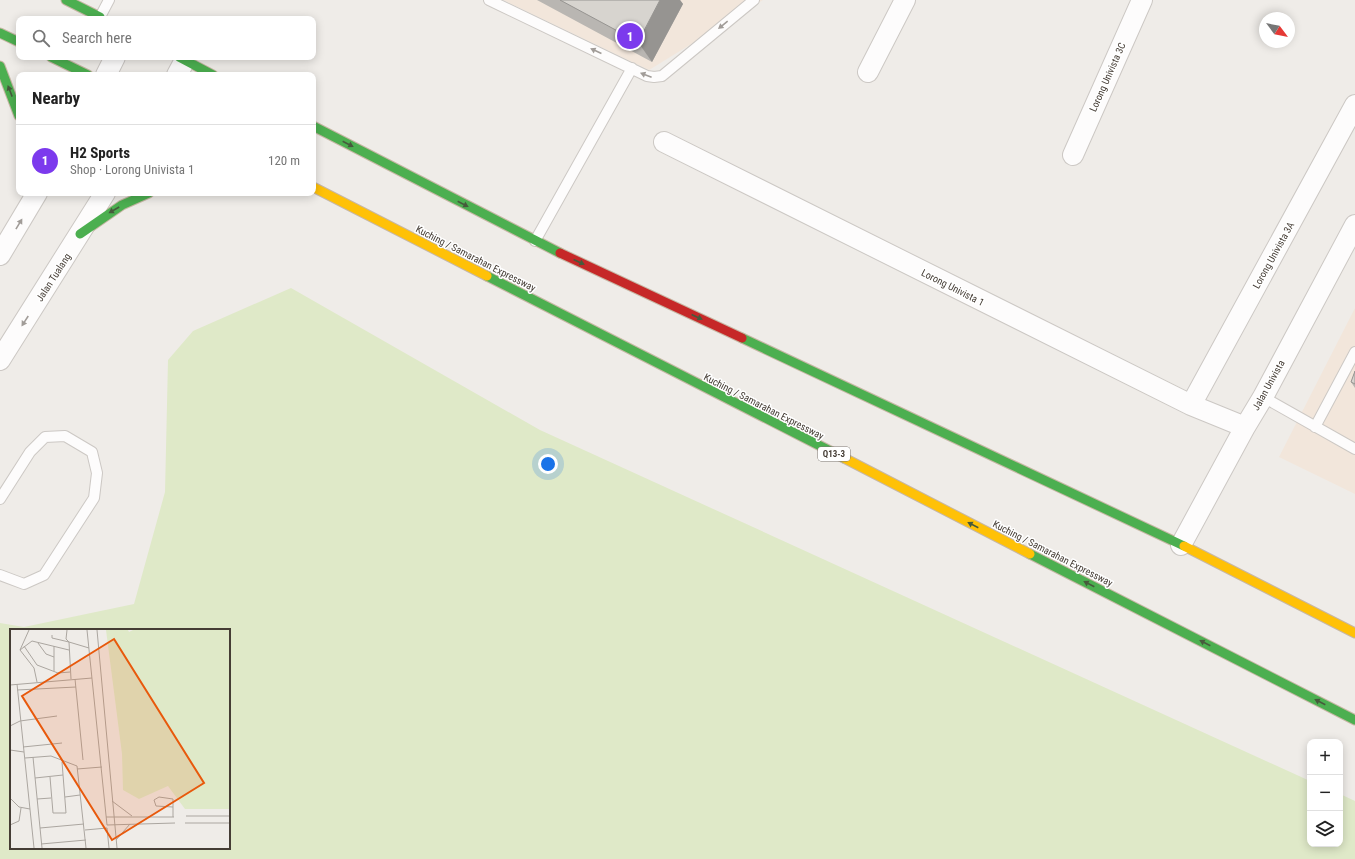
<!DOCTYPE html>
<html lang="en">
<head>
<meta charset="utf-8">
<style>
  :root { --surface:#fff; --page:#f6f6f6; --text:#222; --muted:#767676; --line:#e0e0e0; --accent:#7c3aed }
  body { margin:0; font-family:"Roboto Condensed",sans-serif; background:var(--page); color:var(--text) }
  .controls { position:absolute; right:12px; bottom:12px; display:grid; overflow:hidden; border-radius:8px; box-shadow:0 2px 10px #0003 }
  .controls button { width:36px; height:36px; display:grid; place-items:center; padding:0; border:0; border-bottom:1px solid var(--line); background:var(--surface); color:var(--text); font:20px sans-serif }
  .compass { position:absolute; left:1259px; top:12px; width:36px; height:36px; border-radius:50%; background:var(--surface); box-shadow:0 2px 10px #0003; rotate:122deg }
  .you { position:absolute; left:548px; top:464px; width:14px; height:14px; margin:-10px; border:3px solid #fff; border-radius:50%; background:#1a73e8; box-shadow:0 0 0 6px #1a73e833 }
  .badge { display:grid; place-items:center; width:26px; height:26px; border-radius:50%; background:var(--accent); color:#fff; font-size:13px; font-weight:700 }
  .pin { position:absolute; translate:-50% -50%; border:2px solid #fff; box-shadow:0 1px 4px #0006 }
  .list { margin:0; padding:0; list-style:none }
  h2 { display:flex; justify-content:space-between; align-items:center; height:52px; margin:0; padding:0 16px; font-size:17px }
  h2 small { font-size:13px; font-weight:400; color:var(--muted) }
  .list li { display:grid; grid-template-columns:26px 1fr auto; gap:12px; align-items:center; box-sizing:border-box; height:72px; padding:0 16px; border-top:1px solid var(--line) }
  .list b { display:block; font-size:15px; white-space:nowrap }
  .list p { margin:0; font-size:13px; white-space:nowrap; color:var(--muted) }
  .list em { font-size:13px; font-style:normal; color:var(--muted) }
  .icon { flex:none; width:22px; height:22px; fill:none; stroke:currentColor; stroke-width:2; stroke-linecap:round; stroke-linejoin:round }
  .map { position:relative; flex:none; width:1355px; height:859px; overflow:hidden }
  .search { position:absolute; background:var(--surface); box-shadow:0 2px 10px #0003; left:16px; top:16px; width:300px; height:44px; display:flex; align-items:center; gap:10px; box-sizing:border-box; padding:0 14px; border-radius:8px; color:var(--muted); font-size:15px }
  .panel { position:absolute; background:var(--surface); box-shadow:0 2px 10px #0003; left:16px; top:72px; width:300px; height:124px; border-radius:8px }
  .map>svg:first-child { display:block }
  .commercial { fill:#f2e6db }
  .green { fill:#dfe9c8; fill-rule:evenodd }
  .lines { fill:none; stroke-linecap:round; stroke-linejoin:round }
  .lane-casing { stroke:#ccc8c4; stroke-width:12 }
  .street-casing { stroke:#ccc8c4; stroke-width:22 }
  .fast-casing { stroke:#c7b7a4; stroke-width:11 }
  .slow-casing { stroke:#c7b7a4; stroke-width:11 }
  .jam-casing { stroke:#c7b7a4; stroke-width:11 }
  .lane { stroke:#fdfcfc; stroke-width:10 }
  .street { stroke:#fdfcfc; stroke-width:20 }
  .fast { stroke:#4caf50; stroke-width:9 }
  .slow { stroke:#ffc107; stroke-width:9 }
  .jam { stroke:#c62828; stroke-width:9 }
  .wall { fill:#b9b6b2 }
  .shaded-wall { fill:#969491 }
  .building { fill:#d7d4cf; stroke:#969491 }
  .oneway { fill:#a19c98 }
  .oneway2 { fill:#475a3c }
  .labels { text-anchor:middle; stroke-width:3; stroke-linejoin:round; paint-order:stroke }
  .shield { fill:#fff; stroke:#7d7772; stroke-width:1 }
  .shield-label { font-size:9px; font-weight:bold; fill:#453d35 }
  .street-label { font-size:10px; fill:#453d35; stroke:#fff }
  .inset-road { fill:none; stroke:#aba6a0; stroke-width:1 }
  .view { fill:#e8590c; fill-opacity:0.15; stroke:#e8590c; stroke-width:2 }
  .inset-edge { fill:none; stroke:#453d35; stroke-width:2 }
</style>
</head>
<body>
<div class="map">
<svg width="1355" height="859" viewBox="0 0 1355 859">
  <rect width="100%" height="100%" fill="#efece8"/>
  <!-- commercial -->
  <path class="commercial" d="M503 0H763L649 70Z
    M1355 308V494L1279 457Z"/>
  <!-- green -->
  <path class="green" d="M291 288 540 430 1310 781V844H1340V794L1355 801V859H0V623L24 627 134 604 165 492 168 360 193 331ZM11 630H229V848H11Z"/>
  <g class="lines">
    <defs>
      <path id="lane" d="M489 0 647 76 654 77 662 76 754 0
        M100 17 109 0
        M535 241 632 68
        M1263 397 1355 449
        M1315 427 1355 352
        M0 499 30 452 45 437 65 436 92 452 97 473 94 498 44 575 24 584 0 575"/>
      <path id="street" d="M868 72 905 0
        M106 75 115 57
        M177 75 185 60
        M664 142 1191 405 1245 427
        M1073 155 1142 0
        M0 255 37 193
        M0 360 105 193
        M1191 405 1355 105
        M1181 545 1245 427 1263 397 1355 225"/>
      <path id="fast" d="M66 0 100 17
        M0 33 19 42
        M51 57 88 75
        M179 57 213 75
        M0 66 19 116
        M313 126 560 253
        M80 234 122 205 149 193
        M487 276 844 458
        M742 338 1184 546
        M1030 554 1355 720"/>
      <path id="slow" d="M313 187 487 276
        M844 458 1030 554
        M1184 546 1355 633"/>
      <path id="jam" d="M560 253 742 338"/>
    </defs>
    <!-- lane casing -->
    <use href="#lane" class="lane-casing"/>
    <!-- street casing -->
    <use href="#street" class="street-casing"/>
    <!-- fast casing -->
    <use href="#fast" class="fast-casing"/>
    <!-- slow casing -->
    <use href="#slow" class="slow-casing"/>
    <!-- jam casing -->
    <use href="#jam" class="jam-casing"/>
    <!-- lane -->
    <use href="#lane" class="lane"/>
    <!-- street -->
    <use href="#street" class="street"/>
    <!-- fast -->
    <use href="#fast" class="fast"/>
    <!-- slow -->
    <use href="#slow" class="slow"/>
    <!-- jam -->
    <use href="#jam" class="jam"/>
  </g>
  <!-- wall -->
  <path class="wall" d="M537 0H680L683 4 652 62Z
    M1355 371V388L1351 382Z"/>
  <!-- shaded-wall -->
  <path class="shaded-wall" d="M660 0H680L683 4 652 62 638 42Z"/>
  <!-- building -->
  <path class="building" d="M560 0H660L638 42Z
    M1355 371V384L1351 382Z"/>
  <!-- one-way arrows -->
  <defs><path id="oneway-solid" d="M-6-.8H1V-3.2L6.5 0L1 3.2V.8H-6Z"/></defs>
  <g class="oneway">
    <use href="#oneway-solid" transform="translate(723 25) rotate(141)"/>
    <use href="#oneway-solid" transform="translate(596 51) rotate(-155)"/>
    <use href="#oneway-solid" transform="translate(646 75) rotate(-159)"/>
    <use href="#oneway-solid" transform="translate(19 224) rotate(-59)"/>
    <use href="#oneway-solid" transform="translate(25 321) rotate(123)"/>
  </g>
  <g class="oneway2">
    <use href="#oneway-solid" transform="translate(10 91) rotate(-111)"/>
    <use href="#oneway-solid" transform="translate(348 144) rotate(27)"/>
    <use href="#oneway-solid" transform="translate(463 204) rotate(27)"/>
    <use href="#oneway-solid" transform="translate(114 210) rotate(150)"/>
    <use href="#oneway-solid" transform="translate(579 262) rotate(25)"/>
    <use href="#oneway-solid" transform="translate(697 317) rotate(25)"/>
    <use href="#oneway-solid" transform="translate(973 525) rotate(-153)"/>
    <use href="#oneway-solid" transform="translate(1089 584) rotate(-153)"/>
    <use href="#oneway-solid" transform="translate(1205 643) rotate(-153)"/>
    <use href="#oneway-solid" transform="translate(1320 702) rotate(-153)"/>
  </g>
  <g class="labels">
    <!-- shield labels -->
    <rect class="shield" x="818" y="447" width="32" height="14" rx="3"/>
    <g class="shield-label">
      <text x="834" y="457">Q13-3</text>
    </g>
    <!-- street labels -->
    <g class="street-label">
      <text transform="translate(1107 77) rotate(-66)" y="4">Lorong Univista 3C</text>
      <text transform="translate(1273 255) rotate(-61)" y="4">Lorong Univista 3A</text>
      <text transform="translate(476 258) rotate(27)" y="4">Kuching / Samarahan Expressway</text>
      <text transform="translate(53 277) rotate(-57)" y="4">Jalan Tualang</text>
      <text transform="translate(953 287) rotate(27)" y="4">Lorong Univista 1</text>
      <text transform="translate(1268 385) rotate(-61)" y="4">Jalan Univista</text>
      <text transform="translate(764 406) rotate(27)" y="4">Kuching / Samarahan Expressway</text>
      <text transform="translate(1053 553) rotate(27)" y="4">Kuching / Samarahan Expressway</text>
    </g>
  </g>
  <!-- overview -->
  <g transform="translate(10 629)">
    <rect width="220" height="220" fill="#efece8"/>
    <path d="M96 1H118L119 3 123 1H220V180H175L158 157 129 170 113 161 112 125Z" fill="#dfe9c8"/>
    <path class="inset-road" d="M57 1 56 10 59 13 79 19M77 1 97 196M87 1 107 219M42 6V9L59 13 61 50M28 14 36 25 44 28M14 17 27 36 48 44 60 43M44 17V42M10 21 22 12 59 21M10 21 24 39 27 53M10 21 19 1M65 50 73 131M7 55 24 219M0 56 82 49M7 61 66 58M0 97 10 92 47 87M13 118 52 114M0 121 14 123M23 128 32 219M15 129 41 127 67 137 76 219M67 140 92 138M40 148 43 184H56L52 133M25 149 53 146M55 168 70 166M0 169 9 178 20 180M27 170 41 169M102 172 122 187M176 187H220M96 188H164M163 188V170L149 168 144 171 146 177 163 178M175 194H220M0 196 9 192 11 179M97 196 165 194M30 199 74 195M97 199 99 219M75 201 97 199M106 211 120 195M31 215 76 211"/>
    <path class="view" d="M104 10 194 154 102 211 12 67Z"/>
    <rect width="220" height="220" class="inset-edge"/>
  </g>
</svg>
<div class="controls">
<button>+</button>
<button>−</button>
<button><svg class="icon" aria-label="layers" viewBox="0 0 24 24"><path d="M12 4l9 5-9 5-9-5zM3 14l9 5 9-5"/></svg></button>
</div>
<svg class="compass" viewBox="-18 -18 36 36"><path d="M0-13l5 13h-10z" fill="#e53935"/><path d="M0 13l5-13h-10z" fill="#767676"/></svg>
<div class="you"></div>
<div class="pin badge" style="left:630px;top:36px">1</div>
<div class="search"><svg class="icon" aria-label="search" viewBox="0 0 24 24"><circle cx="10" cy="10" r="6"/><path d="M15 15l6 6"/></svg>Search here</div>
<section class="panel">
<h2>Nearby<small></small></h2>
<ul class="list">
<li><span class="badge">1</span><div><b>H2 Sports</b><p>Shop · Lorong Univista 1</p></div><em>120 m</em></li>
</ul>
</section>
</div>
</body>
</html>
